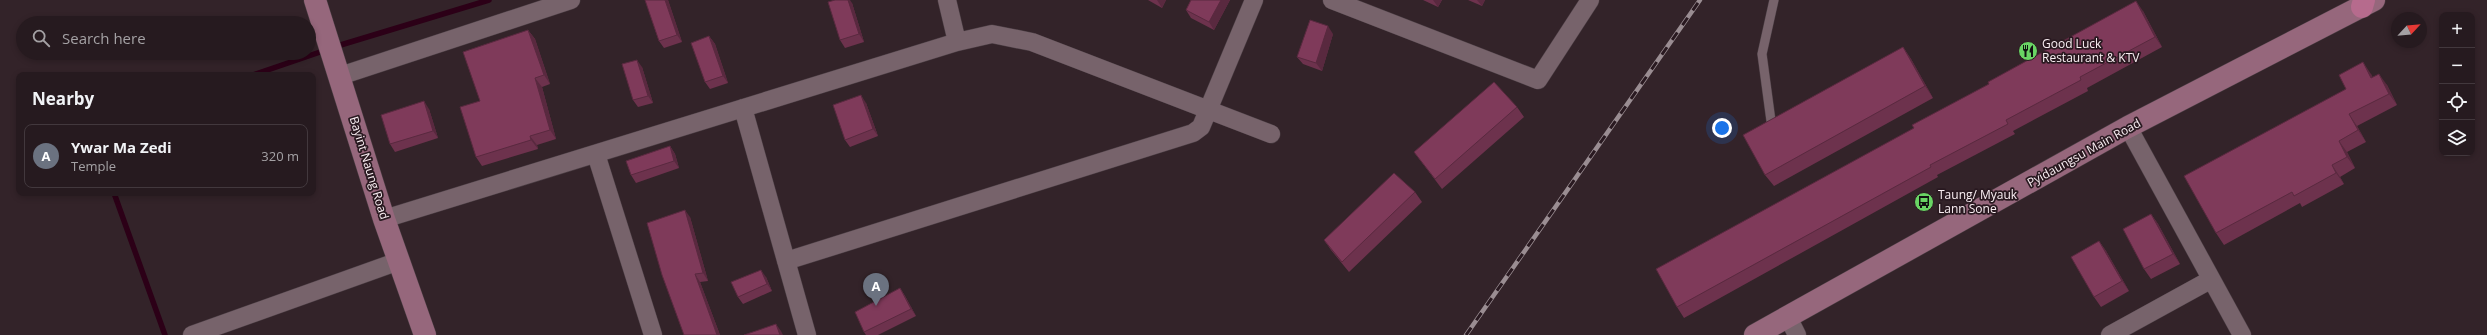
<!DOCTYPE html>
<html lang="en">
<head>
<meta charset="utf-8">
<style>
  :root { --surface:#261a1f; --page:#32272c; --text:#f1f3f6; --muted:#a4a1a4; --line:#42383d; --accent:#db2777 }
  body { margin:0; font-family:"Open Sans",sans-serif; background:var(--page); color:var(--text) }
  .controls { position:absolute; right:12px; top:12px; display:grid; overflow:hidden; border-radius:8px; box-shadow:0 2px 6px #0003 }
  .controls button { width:36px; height:36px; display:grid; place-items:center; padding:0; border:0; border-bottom:1px solid var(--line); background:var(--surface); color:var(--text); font:20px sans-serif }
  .compass { position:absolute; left:2391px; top:12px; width:36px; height:36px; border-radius:50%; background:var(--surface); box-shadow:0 2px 6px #0003; rotate:64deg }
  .you { position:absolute; left:1722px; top:128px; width:14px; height:14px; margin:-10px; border:3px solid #fff; border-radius:50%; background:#1a73e8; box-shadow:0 0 0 6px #1a73e833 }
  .badge { display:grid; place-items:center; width:26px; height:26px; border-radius:50%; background:var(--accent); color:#fff; font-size:13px; font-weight:700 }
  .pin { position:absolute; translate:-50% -33px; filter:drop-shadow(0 1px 2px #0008) }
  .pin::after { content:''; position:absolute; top:21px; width:14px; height:12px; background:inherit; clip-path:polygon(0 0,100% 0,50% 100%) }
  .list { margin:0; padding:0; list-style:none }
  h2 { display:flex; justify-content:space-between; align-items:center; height:52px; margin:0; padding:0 16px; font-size:17px }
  h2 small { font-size:13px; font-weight:400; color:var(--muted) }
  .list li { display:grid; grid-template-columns:26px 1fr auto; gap:12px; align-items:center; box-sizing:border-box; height:64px; margin:0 8px 8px; padding:0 8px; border:1px solid var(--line); border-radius:8px }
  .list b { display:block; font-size:15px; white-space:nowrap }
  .list p { margin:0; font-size:13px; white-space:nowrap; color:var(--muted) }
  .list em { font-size:13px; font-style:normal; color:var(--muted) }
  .icon { flex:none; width:22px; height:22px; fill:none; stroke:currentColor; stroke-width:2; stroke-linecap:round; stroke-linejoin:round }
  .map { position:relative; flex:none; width:2487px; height:335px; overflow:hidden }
  .search { position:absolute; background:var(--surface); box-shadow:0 2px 6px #0003; left:16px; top:16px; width:300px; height:44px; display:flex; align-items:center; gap:10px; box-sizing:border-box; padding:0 14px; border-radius:22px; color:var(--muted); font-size:15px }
  .panel { position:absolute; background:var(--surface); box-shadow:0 2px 6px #0003; left:16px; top:72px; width:300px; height:124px; border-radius:8px }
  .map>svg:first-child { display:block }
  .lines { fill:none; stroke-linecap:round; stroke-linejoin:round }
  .stream { stroke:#2c0017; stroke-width:5.5 }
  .lane-casing { stroke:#4b3e44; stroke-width:10 }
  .street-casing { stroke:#4b3e44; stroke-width:19 }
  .secondary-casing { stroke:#4b3e44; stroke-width:23 }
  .primary-casing { stroke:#4b3e44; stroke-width:23 }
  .lane { stroke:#77636b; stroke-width:9 }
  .street { stroke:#77636b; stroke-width:18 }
  .secondary { stroke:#96677c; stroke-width:22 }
  .primary { stroke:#b66b8d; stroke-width:22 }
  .rail-casing { stroke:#9a8d92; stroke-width:4.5 }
  .rail { stroke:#291920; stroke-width:3; stroke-dasharray:9; stroke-linecap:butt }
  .wall { fill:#6d324d }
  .shaded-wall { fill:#59293f }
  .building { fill:#7f3a5a; stroke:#59293f }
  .labels { text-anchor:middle; stroke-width:3.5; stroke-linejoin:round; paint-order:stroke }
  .poi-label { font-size:12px; fill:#faeff3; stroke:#291920; text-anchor:start }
  .street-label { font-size:12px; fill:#faeff3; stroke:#291920 }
</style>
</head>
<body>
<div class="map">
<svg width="2487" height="335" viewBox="0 0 2487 335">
  <rect width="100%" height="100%" fill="#332329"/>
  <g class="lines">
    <!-- stream -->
    <path class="stream" d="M334 47 489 0
      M253 75 326 50
      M114 193 165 335"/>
    <defs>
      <path id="lane" d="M1771 121 1762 54 1774 0"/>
      <path id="street" d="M947 0 957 42
        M1332 0 1538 80 1590 0
        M340 76 571 0
        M743 108 807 335
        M2128 127 2242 335
        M596 154 653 335
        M384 219 957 42 992 34 1032 42 1271 134
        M786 261 1193 133 1201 127 1254 0
        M1788 317 1797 335
        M192 335 399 261
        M2110 335 2210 280"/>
      <path id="secondary" d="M315 0 384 219 425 335
        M1755 335 2128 127 2374 0"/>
      <path id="primary" d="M2362 7 2364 0"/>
    </defs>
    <!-- lane casing -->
    <use href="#lane" class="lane-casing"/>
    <!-- street casing -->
    <use href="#street" class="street-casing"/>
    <!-- secondary casing -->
    <use href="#secondary" class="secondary-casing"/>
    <!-- primary casing -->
    <use href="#primary" class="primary-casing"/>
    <!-- lane -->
    <use href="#lane" class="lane"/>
    <!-- street -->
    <use href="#street" class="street"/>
    <!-- secondary -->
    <use href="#secondary" class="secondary"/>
    <!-- primary -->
    <use href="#primary" class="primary"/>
    <defs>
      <path id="rail" d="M1466 335 1700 0"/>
    </defs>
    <!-- rail casing -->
    <use href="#rail" class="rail-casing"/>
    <!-- rail -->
    <use href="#rail" class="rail"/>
  </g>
  <!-- wall -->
  <path class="wall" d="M645 0H668L682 42 664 48 659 41Z
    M1148 0H1166L1162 8Z
    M1191 0H1230L1214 30 1191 18 1186 10Z
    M1423 0H1442L1438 7Z
    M1468 0H1485L1482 6Z
    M852 3 864 42 845 48 840 40Z
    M2143 11 2162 47 2087 88 2088 91 2013 131 2015 134 1937 175 1938 177 1684 318 1677 307 1914 128Z
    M528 30 535 39 550 84 542 87 556 139 537 145 538 149 482 166 476 157Z
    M1333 34 1322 71 1303 64 1297 57Z
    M709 36 715 44 728 83 710 89 705 82Z
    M1903 47 1911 59 1933 98 1774 186 1765 175Z
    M642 67 653 103 638 107 633 100Z
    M2371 74 2372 77 2387 85 2397 105 2357 126 2366 142 2347 152 2355 168 2340 177 2344 184 2302 207 2300 203 2224 245 2216 233Z
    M866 103 878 136 850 147 845 140Z
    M1517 107 1524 117 1442 189 1414 152Z
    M429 109 438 138 395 152 390 144Z
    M670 146 675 154 679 168 636 183 631 175Z
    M1415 192 1422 202 1349 272 1331 250 1324 240Z
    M2151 214 2158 224 2180 264 2151 279 2144 269Z
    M690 217 708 281 700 282 720 335H684Z
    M2099 241 2106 251 2129 291 2101 307 2094 297Z
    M766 277 772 291 743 304 738 297Z
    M900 288 905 296 916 316 878 335H866L864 332Z"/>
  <!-- shaded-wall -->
  <path class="shaded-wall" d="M665 0H668L682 42 677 35Z
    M848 0H850L852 3 864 42 859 34Z
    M1157 0H1166L1162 8Z
    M1221 0H1230L1214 30 1209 22Z
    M1433 0H1442L1438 7Z
    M1477 0H1485L1482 6Z
    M2136 1 2143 11 2162 47 2155 37Z
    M1328 26 1333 34 1322 71 1316 63Z
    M528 30 535 39 550 84 544 75Z
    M709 36 715 44 728 83 723 76Z
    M1903 47 1911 59 1933 98 1925 86Z
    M637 60 642 67 653 103 648 96Z
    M2363 62 2371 74 2379 89 2371 78Z
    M2379 74 2387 85 2397 105 2389 94Z
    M535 78 542 87 556 139 550 130Z
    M861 95 866 103 878 136 873 129Z
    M424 101 429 109 438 138 433 131Z
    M2349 114 2357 126 2366 142 2358 130Z
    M530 136 537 145 538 149 531 140Z
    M2339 141 2347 152 2355 168 2347 157Z
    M670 146 675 154 679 168 674 161Z
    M2332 165 2340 177 2344 184 2336 173Z
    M685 210 690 217 708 281 703 273Z
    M2151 214 2158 224 2180 264 2173 254Z
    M2099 241 2106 251 2129 291 2122 281Z
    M761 270 766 277 772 291 767 284Z
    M695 274 700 282 720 335H717Z
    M900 288 905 296 916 316 911 309Z
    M776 324 781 331 783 335H780Z"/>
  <!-- building -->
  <path class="building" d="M645 0H665L677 35 659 41Z
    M835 0H848L859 34 840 40 828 2Z
    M1191 0H1221L1209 22 1186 10Z
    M2136 1 2155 37 2080 77 2081 80 2006 120 2008 124 1930 165 1931 167 1677 307 1656 269 1914 128 1912 125 1989 84 1988 82Z
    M1310 20 1328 26 1316 63 1297 57Z
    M528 30 544 75 535 78 550 130 530 136 531 140 476 157 460 107 480 101 463 52Z
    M709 36 723 76 705 82 691 43Z
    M1903 47 1925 86 1765 175 1743 135Z
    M637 60 648 96 633 100 622 64Z
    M2363 62 2371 78 2379 74 2389 94 2349 114 2358 130 2339 141 2347 157 2332 165 2336 173 2294 196 2292 192 2216 233 2184 176 2346 89 2339 75Z
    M1494 82 1517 107 1435 179 1414 152Z
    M861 95 873 129 845 140 833 105Z
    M424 101 433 131 390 144 381 115Z
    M670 146 674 161 631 175 626 161Z
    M1394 173 1415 192 1342 262 1324 240Z
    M685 210 703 273 695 274 717 335H684L662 275 647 223Z
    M2151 214 2173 254 2144 269 2123 229Z
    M2099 241 2122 281 2094 297 2071 257Z
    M761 270 767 284 738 297 731 282Z
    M900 288 911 309 864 332 855 312Z
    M776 324 780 335H744Z"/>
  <!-- icons -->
  <defs>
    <symbol id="restaurant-disc" viewBox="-11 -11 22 22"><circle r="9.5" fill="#69d464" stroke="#291920"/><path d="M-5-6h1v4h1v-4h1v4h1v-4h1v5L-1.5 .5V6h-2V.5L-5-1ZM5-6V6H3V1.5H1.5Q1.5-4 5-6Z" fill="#111"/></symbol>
    <symbol id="bus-disc" viewBox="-11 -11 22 22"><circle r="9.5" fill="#69d464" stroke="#291920"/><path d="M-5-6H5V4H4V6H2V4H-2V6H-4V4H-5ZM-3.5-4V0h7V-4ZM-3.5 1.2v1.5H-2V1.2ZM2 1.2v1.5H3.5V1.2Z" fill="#111"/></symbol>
  </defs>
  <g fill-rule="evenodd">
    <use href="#restaurant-disc" x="2017" y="40" width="22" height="22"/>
    <use href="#bus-disc" x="1913" y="191" width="22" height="22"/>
  </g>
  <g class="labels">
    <!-- poi labels -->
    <g class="poi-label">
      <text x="2042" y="48">Good Luck<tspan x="2042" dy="14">Restaurant &amp; KTV</tspan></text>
      <text x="1938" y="199">Taung/ Myauk<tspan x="1938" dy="14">Lann Sone</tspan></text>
    </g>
    <!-- street labels -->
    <g class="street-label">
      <text transform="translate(2084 153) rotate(-29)" y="4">Pyidaungsu Main Road</text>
      <text transform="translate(369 168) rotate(73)" y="4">Bayint Naung Road</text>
    </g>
  </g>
</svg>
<div class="controls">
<button>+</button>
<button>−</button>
<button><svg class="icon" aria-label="locate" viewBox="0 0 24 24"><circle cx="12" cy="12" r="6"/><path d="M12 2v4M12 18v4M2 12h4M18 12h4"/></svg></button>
<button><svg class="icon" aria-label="layers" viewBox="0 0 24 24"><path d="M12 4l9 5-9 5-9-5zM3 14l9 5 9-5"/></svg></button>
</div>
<svg class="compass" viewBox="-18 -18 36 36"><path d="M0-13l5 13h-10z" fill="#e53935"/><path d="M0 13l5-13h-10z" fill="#a4a1a4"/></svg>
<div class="you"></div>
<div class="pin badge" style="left:876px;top:306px;background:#6b7280">A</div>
<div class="search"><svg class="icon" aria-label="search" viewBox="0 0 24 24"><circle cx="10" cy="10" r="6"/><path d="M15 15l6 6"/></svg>Search here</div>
<section class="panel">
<h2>Nearby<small></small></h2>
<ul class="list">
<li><span class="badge" style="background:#6b7280">A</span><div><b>Ywar Ma Zedi</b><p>Temple</p></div><em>320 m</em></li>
</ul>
</section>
</div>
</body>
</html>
